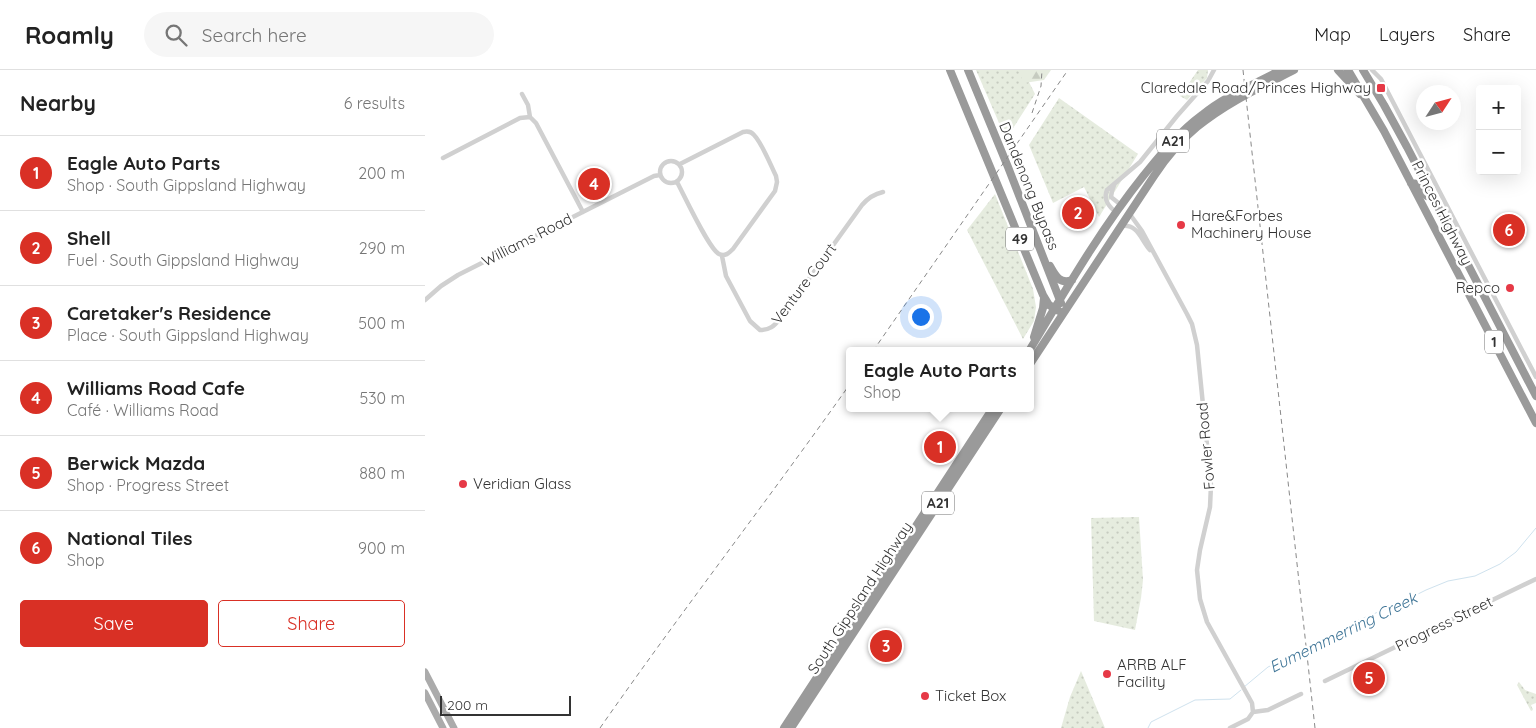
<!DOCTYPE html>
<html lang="en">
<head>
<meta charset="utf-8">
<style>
  :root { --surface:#fff; --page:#f6f6f6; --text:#222; --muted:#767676; --line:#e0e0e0; --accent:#d93025 }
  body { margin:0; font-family:Quicksand,sans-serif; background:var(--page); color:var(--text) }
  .controls { position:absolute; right:15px; top:15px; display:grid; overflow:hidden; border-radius:5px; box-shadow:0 5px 20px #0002 }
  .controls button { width:45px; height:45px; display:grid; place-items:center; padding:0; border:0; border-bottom:1px solid var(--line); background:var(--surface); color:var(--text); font:25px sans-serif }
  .compass { position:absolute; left:991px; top:15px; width:45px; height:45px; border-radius:50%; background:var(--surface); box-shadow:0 5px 20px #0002; rotate:54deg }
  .scale { position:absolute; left:15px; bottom:12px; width:131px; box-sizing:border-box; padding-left:5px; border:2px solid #333; border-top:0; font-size:14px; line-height:18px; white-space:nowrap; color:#333; -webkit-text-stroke:4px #fff; paint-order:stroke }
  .you { position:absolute; left:495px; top:246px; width:18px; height:18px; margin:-12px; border:4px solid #fff; border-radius:50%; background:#1a73e8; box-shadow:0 0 0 8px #1a73e833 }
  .badge { display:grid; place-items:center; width:32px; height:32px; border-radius:50%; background:var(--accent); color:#fff; font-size:16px; font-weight:700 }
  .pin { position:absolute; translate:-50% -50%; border:2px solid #fff; box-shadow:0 1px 5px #0006 }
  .popup { position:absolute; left:421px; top:277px; width:188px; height:65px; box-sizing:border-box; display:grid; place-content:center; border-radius:5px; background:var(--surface); filter:drop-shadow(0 1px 4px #0005); font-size:16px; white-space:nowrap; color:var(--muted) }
  .popup b { font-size:19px; color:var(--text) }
  .popup::after { content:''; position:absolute; left:50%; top:100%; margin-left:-10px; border:10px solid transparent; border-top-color:var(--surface) }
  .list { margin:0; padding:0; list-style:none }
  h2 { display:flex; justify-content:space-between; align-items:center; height:65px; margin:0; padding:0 20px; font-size:21px }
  h2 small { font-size:16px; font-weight:400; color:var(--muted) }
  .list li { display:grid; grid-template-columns:32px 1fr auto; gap:15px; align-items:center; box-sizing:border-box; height:75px; padding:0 20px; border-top:1px solid var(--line) }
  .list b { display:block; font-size:19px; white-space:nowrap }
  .list p { margin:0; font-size:16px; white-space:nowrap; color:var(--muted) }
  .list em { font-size:16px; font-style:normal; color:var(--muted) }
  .actions { display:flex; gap:10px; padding:15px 20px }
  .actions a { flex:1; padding:11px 0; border:1px solid var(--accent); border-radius:5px; text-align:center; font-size:18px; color:var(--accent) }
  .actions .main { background:var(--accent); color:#fff }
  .icon { flex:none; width:28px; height:28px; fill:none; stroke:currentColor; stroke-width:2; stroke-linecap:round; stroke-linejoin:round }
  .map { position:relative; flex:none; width:1111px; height:658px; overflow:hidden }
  header { display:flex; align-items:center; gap:30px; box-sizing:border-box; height:70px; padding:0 25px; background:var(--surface); border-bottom:1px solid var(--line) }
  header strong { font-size:24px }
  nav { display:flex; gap:28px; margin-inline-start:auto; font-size:18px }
  .search { width:350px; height:45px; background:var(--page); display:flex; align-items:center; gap:12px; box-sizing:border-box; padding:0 18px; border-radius:28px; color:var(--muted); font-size:19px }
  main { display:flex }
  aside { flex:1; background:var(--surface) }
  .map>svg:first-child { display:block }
  .grass { fill:url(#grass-dots) }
  .forest { fill:url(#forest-firs) }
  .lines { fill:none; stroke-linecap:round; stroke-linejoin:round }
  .stream { stroke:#cfe2ee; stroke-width:1 }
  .street { stroke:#d0d0d0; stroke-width:4.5 }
  .primary { stroke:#ababab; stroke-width:7 }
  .highway { stroke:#9a9a9a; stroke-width:8 }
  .rail { stroke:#888; stroke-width:1; stroke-dasharray:5 4; stroke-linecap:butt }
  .poi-dot { fill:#e63946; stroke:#fff; stroke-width:2 }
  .labels { text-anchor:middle; stroke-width:5; stroke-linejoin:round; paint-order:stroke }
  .shield { fill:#fff; stroke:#707070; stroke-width:1 }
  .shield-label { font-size:14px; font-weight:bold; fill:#333 }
  .poi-label { font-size:15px; fill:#333; stroke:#fff; text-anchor:start }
  .street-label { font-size:15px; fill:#333; stroke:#fff }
  .water-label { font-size:16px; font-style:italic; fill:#3f7597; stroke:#fff }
</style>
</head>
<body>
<header>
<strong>Roamly</strong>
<div class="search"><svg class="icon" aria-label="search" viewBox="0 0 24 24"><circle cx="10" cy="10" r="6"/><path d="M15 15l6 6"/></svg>Search here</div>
<nav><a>Map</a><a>Layers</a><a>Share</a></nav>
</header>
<main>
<aside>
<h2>Nearby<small>6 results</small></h2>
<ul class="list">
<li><span class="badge">1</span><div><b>Eagle Auto Parts</b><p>Shop · South Gippsland Highway</p></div><em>200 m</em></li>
<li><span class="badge">2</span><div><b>Shell</b><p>Fuel · South Gippsland Highway</p></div><em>290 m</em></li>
<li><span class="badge">3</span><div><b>Caretaker's Residence</b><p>Place · South Gippsland Highway</p></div><em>500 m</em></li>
<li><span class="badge">4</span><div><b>Williams Road Cafe</b><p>Café · Williams Road</p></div><em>530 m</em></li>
<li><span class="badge">5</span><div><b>Berwick Mazda</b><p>Shop · Progress Street</p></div><em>880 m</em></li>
<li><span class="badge">6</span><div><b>National Tiles</b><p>Shop</p></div><em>900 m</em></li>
</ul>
<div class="actions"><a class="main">Save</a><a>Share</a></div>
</aside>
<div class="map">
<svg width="1111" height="658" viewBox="0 0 1111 658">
  <defs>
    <pattern id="grass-dots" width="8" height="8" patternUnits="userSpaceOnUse" patternTransform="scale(1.25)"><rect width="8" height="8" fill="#e6ecdf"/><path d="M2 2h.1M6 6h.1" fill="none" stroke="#c6cbc0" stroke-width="1.8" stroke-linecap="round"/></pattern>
    <pattern id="forest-firs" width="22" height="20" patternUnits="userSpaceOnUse" patternTransform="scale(1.25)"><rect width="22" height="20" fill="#e6ecdf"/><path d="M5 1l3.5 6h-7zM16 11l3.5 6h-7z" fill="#c6cbc0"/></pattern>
  </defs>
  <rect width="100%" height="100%" fill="#fff"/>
  <!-- grass -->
  <path class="grass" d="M551 0H598L610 24 581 69Z
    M773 0H783L782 8 762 30 755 26Z
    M634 28 713 84 674 147 659 117 628 133 604 75Z
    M570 124 608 219 611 237 609 251 598 269 542 160Z
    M714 447 718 510 716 528 710 560 669 551 666 448Z
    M656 601 680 658H636L645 627Z
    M1094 612 1100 620 1111 624V633L1106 635 1108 640 1106 641 1092 615Z"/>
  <!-- forest -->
  <path class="forest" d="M593 0H626L619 10 599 13Z"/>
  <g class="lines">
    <!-- stream -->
    <path class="stream" d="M819 617 843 597 893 574 934 550 977 532 1001 520 1023 511 1050 506 1075 494 1091 482 1111 458
      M723 658 726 652 770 630 805 629 816 620"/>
    <!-- street -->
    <path class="street" d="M947 0 956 9 1111 307
      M97 24 103 35 105 47
      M18 88 95 48 105 47 111 53 158 142
      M235 102a11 11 0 1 1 22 0a11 11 0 1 1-22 0Z
      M252 112C259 125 284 179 294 184 300 187 304 183 308 179L350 121 352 112 351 106C346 96 337 73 329 65 326 61 322 61 318 62L255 94
      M689 115 687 121 686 127 696 135
      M691 142C684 137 678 129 682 120L715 92 752 46 783 11 789 0
      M704 143 717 161 762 244 767 254 772 275 786 415 785 437 775 480 772 500 775 529 782 552 827 633 828 642
      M697 156C713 154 716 170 725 180
      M297 186 301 206 325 251 335 260C345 260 349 256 355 249L437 135C443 128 449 124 458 122
      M0 230 16 216 33 205 229 106 235 105
      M900 611 1111 509
      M828 642 843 640 876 624
      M805 658 823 649 828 642"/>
    <!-- primary -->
    <path class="primary" d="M0 602 29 658
      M0 623 18 658"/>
    <!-- highway -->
    <path class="highway" d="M525 0 618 225 624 235 634 241
      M543 0 583 97 636 233
      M913 0 935 24
      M923 0 959 61 1111 353
      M938 0 959 35 982 77 1111 326
      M986 113 993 114 1002 126
      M625 196C630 205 635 215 647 210
      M609 267 618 238 619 228
      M604 281C640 221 675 160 719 105 737 83 754 62 777 45 800 26 830 14 856 0
      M605 294 729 106C741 88 755 71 772 57 801 33 836 17 869 0
      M359 658 568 338
      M366 658 576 338"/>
    <!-- rail -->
    <path class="rail" d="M818 0 890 658
      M607 43 616 16 617 0
      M448 281 643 0
      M175 658C256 542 343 430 425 314"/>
  </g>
  <!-- markers -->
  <g class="poi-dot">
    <rect x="951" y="13" width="10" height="10" rx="2.5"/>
    <circle cx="756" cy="155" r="5"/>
    <circle cx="1085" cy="218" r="5"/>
    <circle cx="38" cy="414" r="5"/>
    <circle cx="682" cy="604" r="5"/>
    <circle cx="500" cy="626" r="5"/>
  </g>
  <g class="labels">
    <!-- shield labels -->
    <g class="shield">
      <rect x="732" y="59.5" width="32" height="23" rx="4"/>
      <rect x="581" y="157.5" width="28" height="23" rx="4"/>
      <rect x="1060" y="260.5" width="18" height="23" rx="4"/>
      <rect x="497" y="421.5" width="32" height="23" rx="4"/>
    </g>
    <g class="shield-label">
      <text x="748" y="76">A21</text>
      <text x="595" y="174">49</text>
      <text x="1069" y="277">1</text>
      <text x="513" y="438">A21</text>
    </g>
    <!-- poi labels -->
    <g class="poi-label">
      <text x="946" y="23" text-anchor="end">Claredale Road/Princes Highway</text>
      <text x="766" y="151">Hare&amp;Forbes<tspan x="766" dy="17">Machinery House</tspan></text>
      <text x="1075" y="223" text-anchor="end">Repco</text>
      <text x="48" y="419">Veridian Glass</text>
      <text x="692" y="600">ARRB ALF<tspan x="692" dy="17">Facility</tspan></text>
      <text x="510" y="631">Ticket Box</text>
    </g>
    <!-- street labels -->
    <g class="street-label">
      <text transform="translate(604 116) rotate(68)" y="5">Dandenong Bypass</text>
      <text transform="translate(1017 143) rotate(63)" y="5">Princes Highway</text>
      <text transform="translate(102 170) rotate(-27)" y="5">Williams Road</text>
      <text transform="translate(379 214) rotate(-53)" y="5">Venture Court</text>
      <text transform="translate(781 376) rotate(-95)" y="5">Fowler Road</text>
      <text transform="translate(435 528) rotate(-57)" y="5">South Gippsland Highway</text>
      <text transform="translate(1019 554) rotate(-26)" y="5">Progress Street</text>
    </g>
    <!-- water labels -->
    <g class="water-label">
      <text transform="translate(918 562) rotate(-26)" y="6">Eumemmerring Creek</text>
    </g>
  </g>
</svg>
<div class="controls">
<button>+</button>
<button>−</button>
</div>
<svg class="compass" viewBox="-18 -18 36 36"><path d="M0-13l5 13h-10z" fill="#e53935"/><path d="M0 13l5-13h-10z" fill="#767676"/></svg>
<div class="scale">200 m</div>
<div class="you"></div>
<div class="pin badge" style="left:515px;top:377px">1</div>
<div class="popup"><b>Eagle Auto Parts</b>Shop</div>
<div class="pin badge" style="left:653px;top:143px">2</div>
<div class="pin badge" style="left:461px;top:576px">3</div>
<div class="pin badge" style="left:169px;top:114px">4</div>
<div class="pin badge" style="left:944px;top:608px">5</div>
<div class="pin badge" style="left:1084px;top:160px">6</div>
</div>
</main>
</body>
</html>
